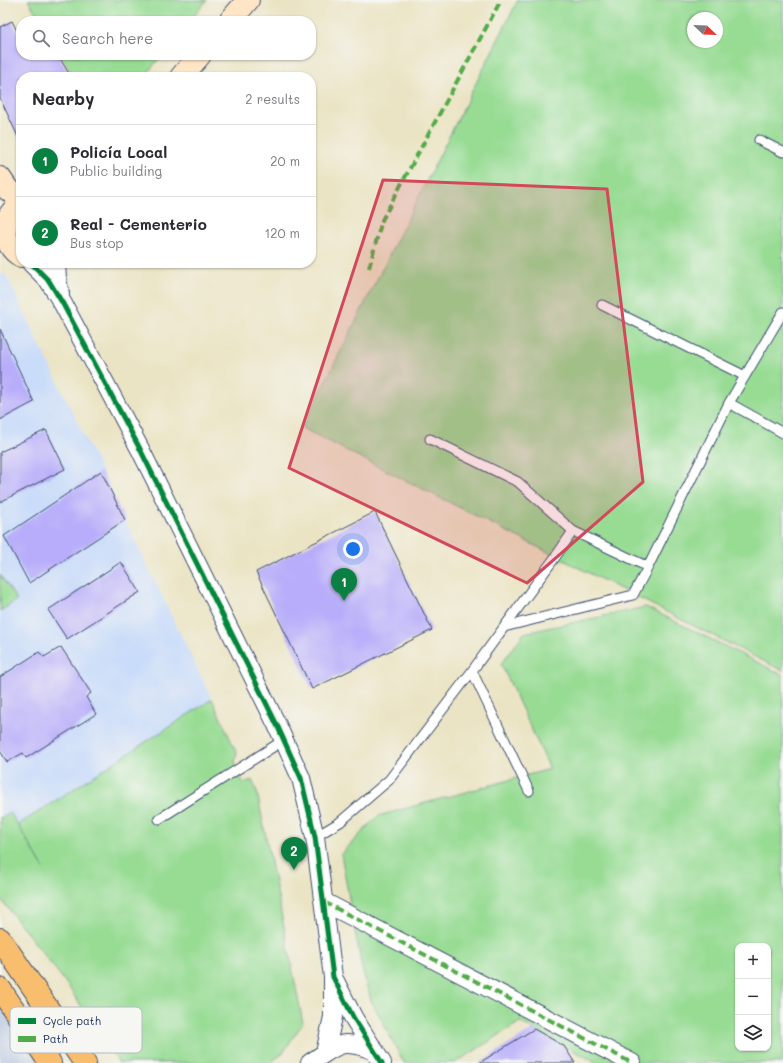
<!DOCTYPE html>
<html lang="en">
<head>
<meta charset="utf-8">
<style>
  :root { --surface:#fff; --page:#f2f2f3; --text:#2b2b33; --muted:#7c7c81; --line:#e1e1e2; --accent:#0b8043 }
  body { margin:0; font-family:Mali,sans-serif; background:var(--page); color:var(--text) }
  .controls { position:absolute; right:12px; bottom:12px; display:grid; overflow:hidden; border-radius:8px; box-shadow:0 1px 3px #0004 }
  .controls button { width:36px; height:36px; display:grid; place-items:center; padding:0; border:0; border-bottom:1px solid var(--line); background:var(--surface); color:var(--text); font:20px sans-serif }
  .compass { position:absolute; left:687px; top:12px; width:36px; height:36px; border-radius:50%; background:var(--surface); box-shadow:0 1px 3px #0004; rotate:113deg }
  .you { position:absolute; left:353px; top:549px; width:14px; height:14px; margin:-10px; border:3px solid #fff; border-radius:50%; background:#1a73e8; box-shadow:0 0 0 6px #1a73e833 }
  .badge { display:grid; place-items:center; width:26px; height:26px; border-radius:50%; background:var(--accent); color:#fff; font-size:13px; font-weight:700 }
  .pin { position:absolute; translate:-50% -33px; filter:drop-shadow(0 1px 2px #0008) }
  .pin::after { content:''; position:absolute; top:21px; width:14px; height:12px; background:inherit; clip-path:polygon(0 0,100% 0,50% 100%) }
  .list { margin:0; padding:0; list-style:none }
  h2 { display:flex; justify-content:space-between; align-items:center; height:52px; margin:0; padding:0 16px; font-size:17px }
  h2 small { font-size:13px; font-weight:400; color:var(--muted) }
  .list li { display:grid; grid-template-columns:26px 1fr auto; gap:12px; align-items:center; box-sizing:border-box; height:72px; padding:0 16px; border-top:1px solid var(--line) }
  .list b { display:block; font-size:15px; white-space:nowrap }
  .list p { margin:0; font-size:13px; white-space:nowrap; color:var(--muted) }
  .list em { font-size:13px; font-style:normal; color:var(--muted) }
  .icon { flex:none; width:22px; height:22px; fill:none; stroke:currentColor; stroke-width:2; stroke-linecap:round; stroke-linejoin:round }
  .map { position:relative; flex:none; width:783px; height:1063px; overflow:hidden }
  .search { position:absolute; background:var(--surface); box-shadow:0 1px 3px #0004; left:16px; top:16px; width:300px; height:44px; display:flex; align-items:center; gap:10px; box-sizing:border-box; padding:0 14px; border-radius:16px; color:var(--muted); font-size:15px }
  .panel { position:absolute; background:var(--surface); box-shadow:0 1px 3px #0004; left:16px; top:72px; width:300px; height:196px; border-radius:16px }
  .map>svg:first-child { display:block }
  .built { fill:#c9dcf9 }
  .industrial { fill:#b6c5de }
  .green { fill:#98dc94; stroke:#5a8679; fill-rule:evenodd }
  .building { fill:#b8adfa }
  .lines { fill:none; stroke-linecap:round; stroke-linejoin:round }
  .lane-casing { stroke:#3a4a6d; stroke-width:11 }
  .street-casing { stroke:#3a4a6d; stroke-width:20 }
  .secondary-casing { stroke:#3a4a6d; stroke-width:24 }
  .primary-casing { stroke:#3a4a6d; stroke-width:24 }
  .lane { stroke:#fff; stroke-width:9 }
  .street { stroke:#fff; stroke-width:18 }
  .secondary { stroke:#fde5c5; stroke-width:22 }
  .primary { stroke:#f9be6d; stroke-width:22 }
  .quiet { stroke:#52ab49; stroke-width:4; stroke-dasharray:8 4; stroke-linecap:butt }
  .cycleway-casing { stroke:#f6f6f2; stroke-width:8 }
  .cycleway { stroke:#00873e; stroke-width:5 }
  .marked { fill:#d1495b; fill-opacity:0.2; stroke:#d1495b; stroke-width:3; stroke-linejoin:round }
  .key { fill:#f6f6f2; stroke:#b4bac6; stroke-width:1 }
  .key-label { font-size:11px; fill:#1b2f5e }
</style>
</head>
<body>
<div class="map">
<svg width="783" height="1063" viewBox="0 0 783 1063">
  <rect width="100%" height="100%" fill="#f6f6f2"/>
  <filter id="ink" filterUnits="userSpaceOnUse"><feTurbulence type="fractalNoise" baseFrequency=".025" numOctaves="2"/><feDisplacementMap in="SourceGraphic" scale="8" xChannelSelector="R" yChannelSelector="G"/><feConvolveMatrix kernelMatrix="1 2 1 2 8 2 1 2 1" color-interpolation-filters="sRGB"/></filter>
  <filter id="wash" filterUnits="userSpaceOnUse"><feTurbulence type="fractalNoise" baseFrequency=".012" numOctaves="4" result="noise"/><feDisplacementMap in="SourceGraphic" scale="16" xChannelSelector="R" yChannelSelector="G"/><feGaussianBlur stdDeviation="0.9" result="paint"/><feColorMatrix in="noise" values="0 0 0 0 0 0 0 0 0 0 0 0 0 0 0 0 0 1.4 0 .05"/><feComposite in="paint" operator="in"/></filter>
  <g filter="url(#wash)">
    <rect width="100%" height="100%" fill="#ebe4c4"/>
    <!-- built -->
    <path class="built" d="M0 274 6 275 212 699 18 825 10 812 1 818 0 817Z"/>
    <!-- industrial -->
    <path class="industrial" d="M0 989 50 1063H0Z"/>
    <!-- green -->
    <path class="green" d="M28 0H207L190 21H41Z
      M518 0H783V671L302 428ZM693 18H717V42H693Z
      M61 55H162L144 77H74Z
      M0 575 17 600 0 611Z
      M646 607 783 675V1063H598L564 1046 520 1022 455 1063H404L371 1000 362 969 341 854 378 816 550 769 501 664 524 633ZM738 946H768V1048H738Z
      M212 699 237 754 235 761 243 783 252 780 257 792 303 1023 282 1054 270 1063H119L66 983 0 898V817L1 818 10 812 44 869 18 825Z"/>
    <g id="blocks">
      <!-- building -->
      <path class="building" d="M12 21 20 37 21 36V55H58L71 77H21V143L0 98V27Z
        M0 329 34 402 0 420Z
        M46 430 65 469 0 502V452Z
        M101 471 125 520 29 583 4 536Z
        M375 512 432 630 312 689 256 572Z
        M121 562 140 592 67 639 48 610Z
        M61 647 91 693 86 697 96 714 26 758 23 753 7 762 0 751V677L39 652 44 657Z
        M534 1029 564 1046 575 1063H479Z"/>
    </g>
  </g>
  <g filter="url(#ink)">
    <use href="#blocks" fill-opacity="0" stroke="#3a4a6d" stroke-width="1"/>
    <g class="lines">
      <defs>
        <path id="lane" d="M759 140 783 152
          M602 305 745 376
          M729 403 783 433
          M430 439 518 482 573 531
          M504 627 633 595 648 567
          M472 671 529 791
          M159 819 284 740
          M315 837 340 822 389 780 472 671 556 556 573 531 648 567 729 403 783 312"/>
        <path id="street" d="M31 263 49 281 63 304 140 449 277 725 301 778 315 837 333 977V1017L325 1053
          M56 263 57 279 60 294
          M324 902 632 1063
          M335 981 353 1017 382 1063
          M310 1063C338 1045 341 1037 375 1051"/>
        <path id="secondary" d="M230 21 248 0
          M181 77 200 55
          M0 178 8 190 21 197
          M21 205C0 215 1 245 21 256"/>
        <path id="primary" d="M0 939 85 1063
          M0 989 50 1063"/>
      </defs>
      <!-- lane casing -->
      <use href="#lane" class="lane-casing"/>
      <!-- street casing -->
      <use href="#street" class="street-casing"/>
      <!-- secondary casing -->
      <use href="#secondary" class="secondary-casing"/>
      <!-- primary casing -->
      <use href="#primary" class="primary-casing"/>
      <!-- lane -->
      <use href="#lane" class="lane"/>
      <!-- street -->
      <use href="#street" class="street"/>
      <!-- secondary -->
      <use href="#secondary" class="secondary"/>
      <!-- primary -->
      <use href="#primary" class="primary"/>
      <!-- quiet -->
      <path class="quiet" d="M312 163 313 235
        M369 268 382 220 501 0
        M324 902 632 1063"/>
      <defs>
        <path id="cycleway" d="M31 263 49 281 63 304 140 449 277 725 301 778 315 837 333 977 353 1017 382 1063"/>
      </defs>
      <!-- cycleway casing -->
      <use href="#cycleway" class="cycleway-casing"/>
      <!-- cycleway -->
      <use href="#cycleway" class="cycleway"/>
    </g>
  </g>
  <!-- marked area -->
  <path class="marked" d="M383 180 607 189 643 482 527 583 289 468Z"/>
  <!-- legend -->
  <rect x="10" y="1007" width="132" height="46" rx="6" class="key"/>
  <rect x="18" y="1018" width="18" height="6" fill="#00873e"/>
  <rect x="18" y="1036" width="18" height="6" fill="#52ab49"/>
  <g class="key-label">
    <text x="43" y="1025">Cycle path</text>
    <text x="43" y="1043">Path</text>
  </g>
</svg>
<div class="controls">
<button>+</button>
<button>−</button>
<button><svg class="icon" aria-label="layers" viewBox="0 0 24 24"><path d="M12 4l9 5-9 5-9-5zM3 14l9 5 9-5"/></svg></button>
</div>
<svg class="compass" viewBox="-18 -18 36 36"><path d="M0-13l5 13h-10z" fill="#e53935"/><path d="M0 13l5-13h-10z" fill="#7c7c81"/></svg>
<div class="you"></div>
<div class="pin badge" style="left:344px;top:601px">1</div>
<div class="pin badge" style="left:294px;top:870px">2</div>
<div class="search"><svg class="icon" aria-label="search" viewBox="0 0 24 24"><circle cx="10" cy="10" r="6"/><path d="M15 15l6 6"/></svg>Search here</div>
<section class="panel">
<h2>Nearby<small>2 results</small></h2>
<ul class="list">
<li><span class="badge">1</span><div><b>Policía Local</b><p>Public building</p></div><em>20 m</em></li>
<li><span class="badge">2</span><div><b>Real - Cementerio</b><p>Bus stop</p></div><em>120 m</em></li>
</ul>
</section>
</div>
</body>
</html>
